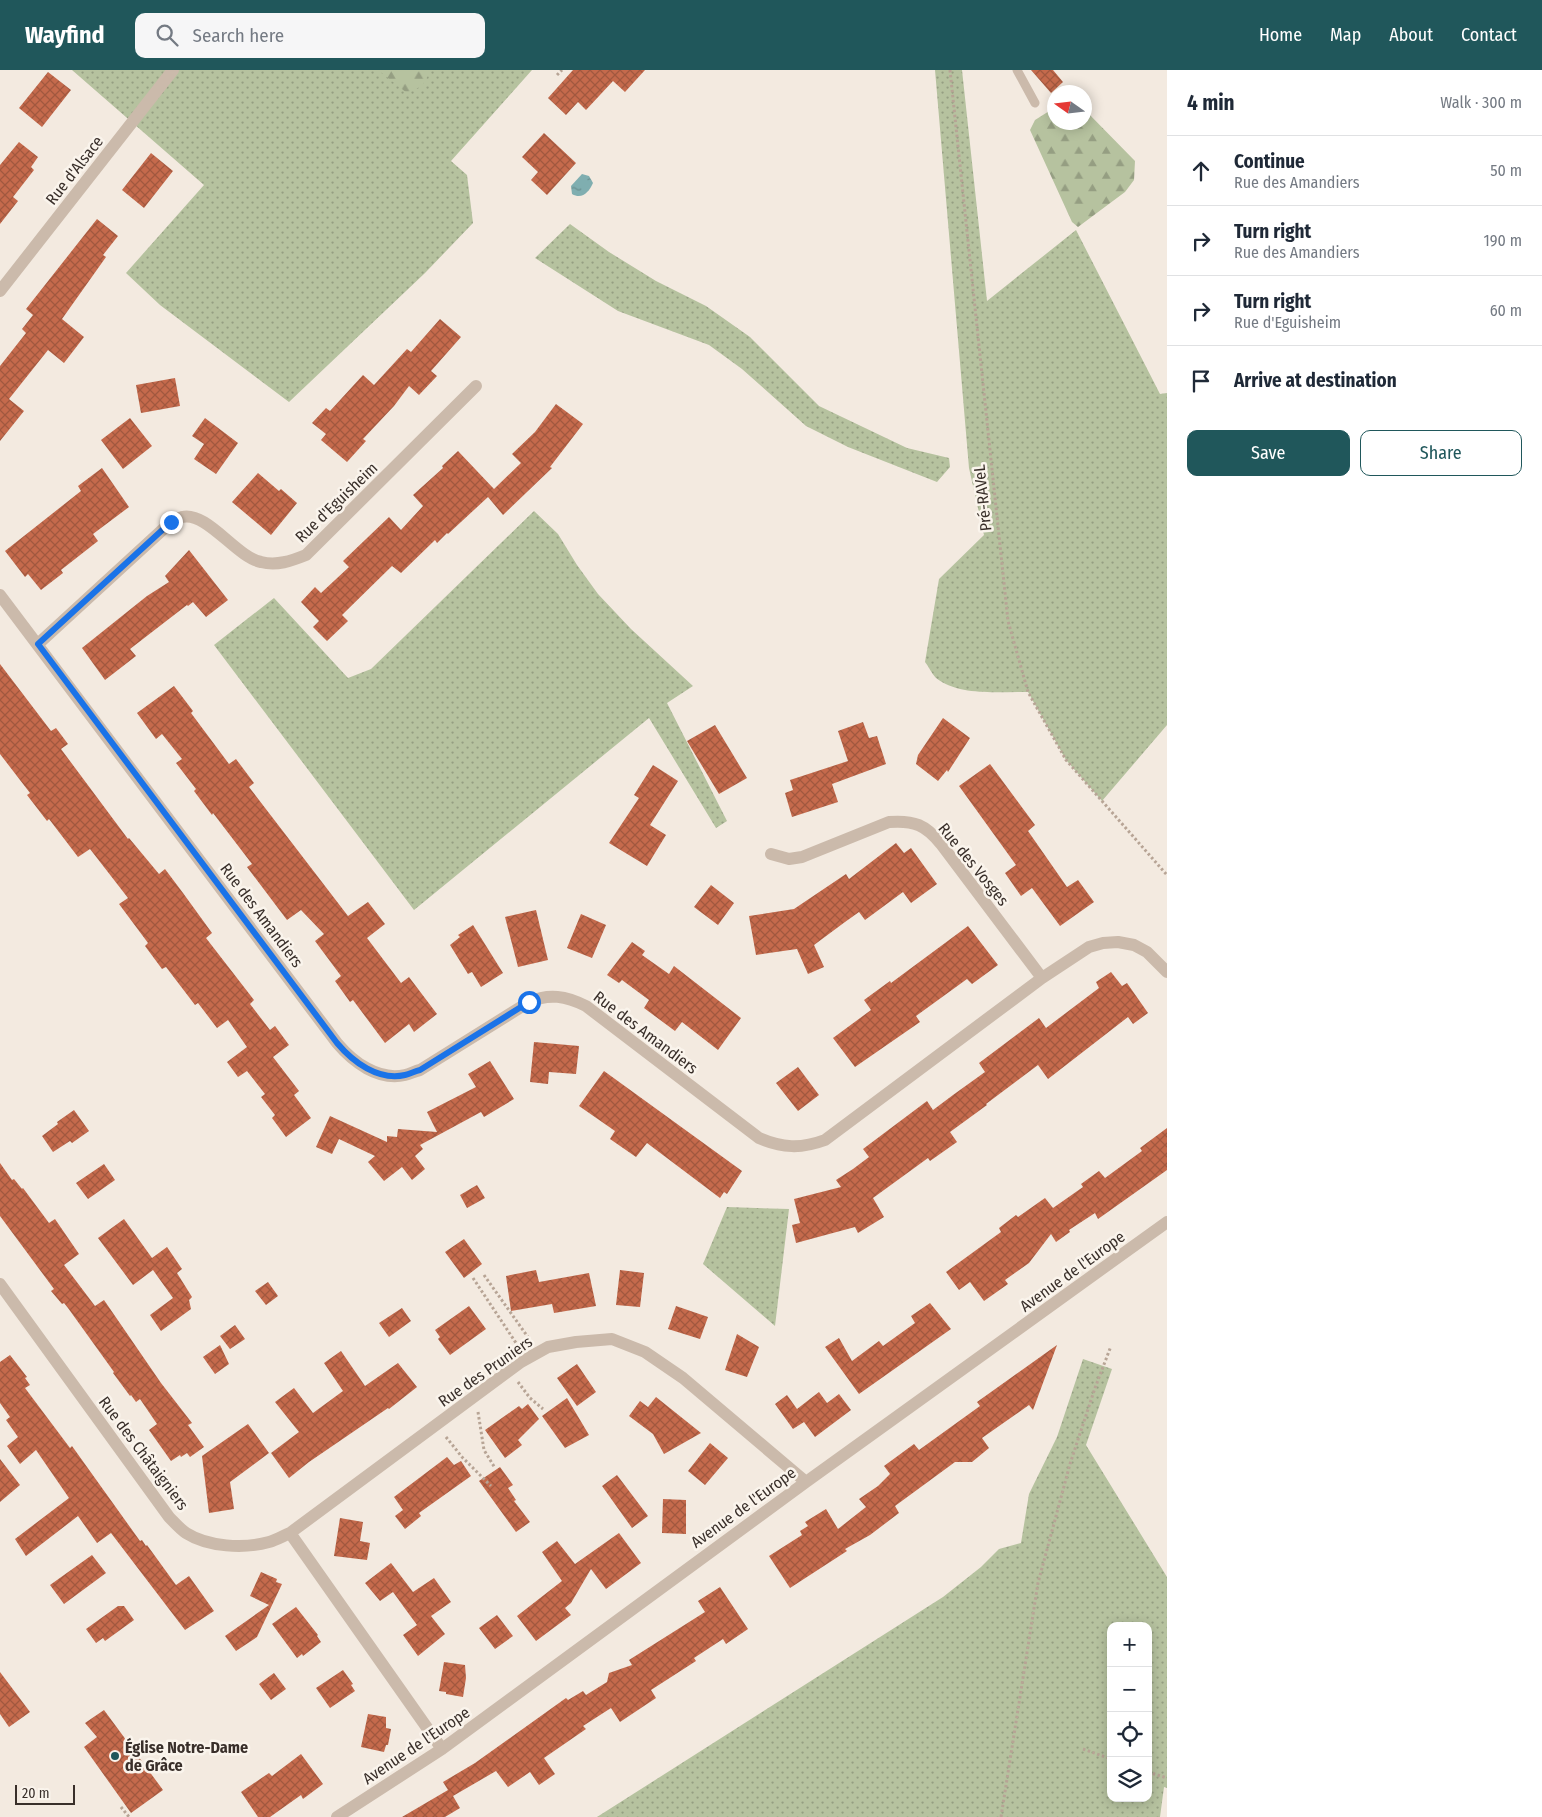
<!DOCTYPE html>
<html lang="en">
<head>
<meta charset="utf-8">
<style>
  :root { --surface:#fff; --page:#f6f6f7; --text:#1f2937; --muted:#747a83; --line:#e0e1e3; --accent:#20575b }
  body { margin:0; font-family:"Fira Sans Condensed",sans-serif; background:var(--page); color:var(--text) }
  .controls { position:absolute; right:15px; bottom:15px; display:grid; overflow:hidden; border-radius:10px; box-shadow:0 2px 12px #0003 }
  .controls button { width:45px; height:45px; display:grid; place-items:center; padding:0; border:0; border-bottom:1px solid var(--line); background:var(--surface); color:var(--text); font:25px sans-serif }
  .compass { position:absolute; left:1047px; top:15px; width:45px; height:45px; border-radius:50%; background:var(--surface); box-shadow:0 2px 12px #0003; rotate:284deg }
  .scale { position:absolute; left:15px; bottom:12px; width:60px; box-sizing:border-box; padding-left:5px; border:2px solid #392f2a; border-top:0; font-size:14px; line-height:18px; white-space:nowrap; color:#392f2a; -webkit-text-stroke:4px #faf4ec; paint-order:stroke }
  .stop { position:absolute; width:15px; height:15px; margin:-11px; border:4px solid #1a73e8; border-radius:50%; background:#fff }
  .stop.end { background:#1a73e8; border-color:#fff; box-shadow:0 1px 5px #0008 }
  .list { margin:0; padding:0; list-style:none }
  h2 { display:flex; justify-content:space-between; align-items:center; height:65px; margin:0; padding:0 20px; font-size:21px }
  h2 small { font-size:16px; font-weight:400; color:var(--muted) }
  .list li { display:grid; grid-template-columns:32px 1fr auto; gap:15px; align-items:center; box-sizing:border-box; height:70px; padding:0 20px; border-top:1px solid var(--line) }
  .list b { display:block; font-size:19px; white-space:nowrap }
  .list p { margin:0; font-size:16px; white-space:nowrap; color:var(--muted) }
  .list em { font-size:16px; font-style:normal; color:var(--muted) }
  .actions { display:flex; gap:10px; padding:15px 20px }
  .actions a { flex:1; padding:11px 0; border:1px solid var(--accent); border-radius:10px; text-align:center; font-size:18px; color:var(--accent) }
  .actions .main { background:var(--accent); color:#fff }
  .icon { flex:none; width:28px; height:28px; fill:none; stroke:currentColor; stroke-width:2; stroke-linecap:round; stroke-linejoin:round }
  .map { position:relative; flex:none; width:1167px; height:1747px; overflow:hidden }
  header { display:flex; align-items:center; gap:30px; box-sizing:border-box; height:70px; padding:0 25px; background:var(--accent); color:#fff }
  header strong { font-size:24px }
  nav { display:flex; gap:28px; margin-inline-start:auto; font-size:18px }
  .search { width:350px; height:45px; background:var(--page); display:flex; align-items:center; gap:12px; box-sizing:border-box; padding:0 18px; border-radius:10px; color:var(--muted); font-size:19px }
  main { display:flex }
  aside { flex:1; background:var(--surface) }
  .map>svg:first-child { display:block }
  .grass { fill:url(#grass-dots); fill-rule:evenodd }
  .forest { fill:url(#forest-firs) }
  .water { fill:url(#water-ripples) }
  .building { fill:url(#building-cross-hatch) }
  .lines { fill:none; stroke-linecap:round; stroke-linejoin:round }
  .path { stroke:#b7a495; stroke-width:3; stroke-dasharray:2.5 2.5; stroke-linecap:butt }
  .service { stroke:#cbbaab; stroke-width:9 }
  .minor { stroke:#cbbaab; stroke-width:12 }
  .route { stroke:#1a73e8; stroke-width:6 }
  .poi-dot { fill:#20575b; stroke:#faf4ec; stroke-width:2 }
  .labels { text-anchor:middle; stroke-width:5; stroke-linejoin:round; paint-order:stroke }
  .street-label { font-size:16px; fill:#392f2a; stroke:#faf4ec }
  .poi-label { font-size:16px; font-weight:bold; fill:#392f2a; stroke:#faf4ec; text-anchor:start }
</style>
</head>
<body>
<header>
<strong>Wayfind</strong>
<div class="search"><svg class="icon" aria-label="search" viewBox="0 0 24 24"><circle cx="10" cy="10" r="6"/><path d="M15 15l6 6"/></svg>Search here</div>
<nav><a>Home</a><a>Map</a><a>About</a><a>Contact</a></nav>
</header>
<main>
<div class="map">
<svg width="1167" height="1747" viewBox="0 0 1167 1747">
  <defs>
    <pattern id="grass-dots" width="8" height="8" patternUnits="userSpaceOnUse" patternTransform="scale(1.25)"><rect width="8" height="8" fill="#b6c29f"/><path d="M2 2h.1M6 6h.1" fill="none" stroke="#959e82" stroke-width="1.8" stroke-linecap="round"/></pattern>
    <pattern id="forest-firs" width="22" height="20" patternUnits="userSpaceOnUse" patternTransform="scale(1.25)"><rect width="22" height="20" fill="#b6c29f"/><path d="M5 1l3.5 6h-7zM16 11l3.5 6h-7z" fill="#959e82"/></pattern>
    <pattern id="water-ripples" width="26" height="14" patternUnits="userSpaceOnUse" patternTransform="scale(1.25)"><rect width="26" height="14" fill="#7faeb0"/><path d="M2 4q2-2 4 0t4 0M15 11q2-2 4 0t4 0" fill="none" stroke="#698e8f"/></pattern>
    <pattern id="building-cross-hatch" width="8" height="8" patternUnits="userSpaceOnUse" patternTransform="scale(1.25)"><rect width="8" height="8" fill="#c56a4c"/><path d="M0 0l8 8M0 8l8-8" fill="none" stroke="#a1583f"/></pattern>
  </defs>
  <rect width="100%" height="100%" fill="#f3eae0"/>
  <!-- grass -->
  <path class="grass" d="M72 0H532L451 91 467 105 473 153 425 203 289 332 160 235 126 203 204 115Z
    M935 0H962L987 231 1076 160 1160 324 1167 323V655L1102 731 1066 690 1028 622C999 621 961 627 936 608 932 604 929 597 925 592L939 509 984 465 969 398Z
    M570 154 609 182 656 211 706 236 750 267 819 336 907 378 949 388 950 397 937 412 848 377 806 356 742 299 709 275 618 241 535 188Z
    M534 441 558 464 577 495 598 524 631 559 693 616 667 633 727 751 716 758 649 648 414 840 214 575 274 528 348 608 371 599Z
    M727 1137 789 1139 775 1256 703 1194Z
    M1083 1289 1112 1299 1086 1375 1167 1507V1718L1164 1717 1160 1747H597L943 1527 981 1497 999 1479 1021 1473 1029 1424 1057 1367ZM1111 1556H1148V1728H1111Z"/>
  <!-- forest -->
  <path class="forest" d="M378 0H431L422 16 407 23Z
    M1054 38V52H1084L1085 40 1135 91 1134 110 1125 122 1078 157 1072 152 1030 60 1035 50Z"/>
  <!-- water -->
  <path class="water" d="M582 104 589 106 593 113C589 122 582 130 572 124L571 116Z"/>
  <!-- building -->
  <path class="building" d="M573 0H645L625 22 613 11 586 40 578 32 566 45 548 28Z
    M1031 0H1053L1063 12 1051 23Z
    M48 2 71 20 42 57 19 38Z
    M544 63 576 93 547 125 531 110 538 102 522 87Z
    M19 72 38 87 31 97 34 100 13 127 18 131 0 154V95Z
    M151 83 173 101 144 138 122 120Z
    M97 149 118 166 103 185 106 187 62 249 84 267 64 293 48 280 9 329 24 341 0 371V296L26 263 22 259 33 245 26 239Z
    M440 249 461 267 431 301 437 306 419 325 409 316 394 336 363 369 366 371 347 392 321 370 326 364 312 353 326 338 330 341 363 305 374 315 407 279 411 282Z
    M175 308 180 336 141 343 136 315Z
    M556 334 583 354 550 397 552 398 503 445 488 427 448 464 447 463 437 473 435 470 401 503 392 496 342 545 348 551 327 571 313 557 319 551 301 532 315 517 321 523 349 497 343 491 389 447 401 460 423 436 413 425 443 398 442 396 458 381 494 419 521 393 512 384 535 362Z
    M130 348 152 376 123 399 101 370Z
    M205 348 238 373 216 404 194 389 204 374 192 366Z
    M102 398 129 437 93 464 98 471 61 500 63 503 41 520 28 504 25 507 5 481 81 421 78 416Z
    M258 403 279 421 281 419 297 433 271 465 232 432Z
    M189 480 228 530 206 547 193 532 188 536 187 535 130 579 136 586 105 610 82 578 147 526 169 512 165 506Z
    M0 594 51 661 56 658 68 674 61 679 128 769 129 768 159 804 165 799 183 823 212 863 206 868 254 930 250 934 270 960 275 956 289 975 273 987 299 1021 294 1025 311 1048 286 1067 272 1048 275 1045 261 1027 265 1024 247 1001 238 1007 227 992 247 977 228 950 217 958 198 933 195 935 166 897 162 899 145 876 148 873 119 834 128 828 90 779 78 787 49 749 47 751 27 725 30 723 0 684Z
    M174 616 193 641 191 643 229 694 236 689 254 713 249 717 348 846 368 832 385 854 367 868 401 913 409 907 437 944 414 962 409 954 385 973 353 930 350 932 335 911 341 906 315 871 324 864 301 840 287 850 247 797 252 794 213 743 212 745 194 721 196 719 176 693 182 689 162 664 156 669 137 643Z
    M943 648 970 668 948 702 947 700 938 711 916 694 918 685Z
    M863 652 869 668 877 666 886 694 832 714 838 732 792 747 785 723 793 720 790 710 848 691 838 661Z
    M715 655 747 708 719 724 687 671Z
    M990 694 1035 755 1028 761 1067 817 1078 810 1094 832 1060 856 1032 818 1021 826 1005 803 1016 795 959 716Z
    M653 695 678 711 650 755 666 765 647 796 609 773 639 728 634 725Z
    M896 773 904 783 911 778 937 814 911 833 903 822 865 850 859 842 845 852 814 875 824 897 808 904 797 879 756 885 749 846 794 839 846 804 849 809Z
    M711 815 734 833 718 855 694 837Z
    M536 840 548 890 518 897 505 847Z
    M581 844 606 855 592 888 567 878Z
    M473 855 503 903 481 917 472 902 468 904 450 875 460 867 458 865Z
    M968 856 998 895 972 914 967 909 916 946 920 952 855 997 833 968 871 940 864 930 890 911 891 913Z
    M632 872 645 881 642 885 669 904 674 896 741 948 718 980 682 952 675 961 644 938 649 930 622 910 619 913 607 905Z
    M1111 902 1122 916 1127 913 1148 943 1133 954 1128 947 1048 1009 1038 995 986 1034 987 1035 950 1062 957 1072 930 1091 928 1088 873 1128 884 1147 858 1163 855 1157 796 1173 792 1155 800 1153 794 1129 841 1117 836 1110 853 1099 869 1087 863 1079 927 1031 933 1040 953 1025 985 1002 979 993 1039 948 1046 958 1099 918 1096 912Z
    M534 972 579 976 576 1004 549 1002 548 1014 530 1012Z
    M490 991 514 1029 484 1047 481 1042 420 1075 423 1079 415 1086 425 1099 412 1110 402 1097 384 1111 368 1092 375 1086 339 1069 332 1084 316 1077 330 1046 387 1072V1066L397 1067 398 1059 437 1062 427 1042 476 1017 468 1004Z
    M798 997 819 1025 798 1041 776 1013Z
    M604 1001 742 1101 727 1124 724 1122 720 1128 647 1073 636 1087 610 1069 615 1061 579 1036Z
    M74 1040 89 1061 72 1073 70 1071 53 1082 42 1066 58 1054 57 1052Z
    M1167 1058V1100L1098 1149 1095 1143 1069 1160 1070 1162 1056 1172 1051 1164 1029 1193 1005 1210 1008 1214 984 1231 970 1212 959 1220 946 1202 1001 1162 999 1158 1016 1145 1018 1147 1045 1128 1053 1138 1083 1117 1081 1114 1099 1101 1105 1108 1142 1081 1140 1078Z
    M0 1093 12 1110 14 1109 22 1119 23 1118 49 1153 55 1149 79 1184 64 1195 95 1236 104 1230 161 1313 192 1353 188 1355 204 1377 190 1387 187 1383 181 1387 180 1385 171 1391 149 1360 157 1354 140 1329 136 1332 131 1325 130 1326 113 1303 114 1302 68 1238 64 1233 62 1234 51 1221 54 1219 0 1146Z
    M104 1094 115 1110 88 1129 76 1113Z
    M477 1115 485 1128 467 1138 460 1125Z
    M124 1149 152 1188 167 1177 182 1199 177 1203 192 1227 189 1230 191 1239 161 1261 150 1245 173 1228 153 1200 133 1215 98 1168Z
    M464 1169 482 1194 464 1208 445 1182Z
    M536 1200 539 1212 589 1203 596 1236 554 1243 552 1234 511 1241 506 1206Z
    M620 1200 644 1203 640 1237 616 1235Z
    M268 1212 278 1226 266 1235 255 1221Z
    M930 1233 951 1259 859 1324 825 1277 839 1268 852 1291 879 1271 883 1276 915 1253 911 1246Z
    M469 1236 486 1259 450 1285 438 1269 440 1267 435 1260Z
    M676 1236 708 1247 700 1269 668 1259Z
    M402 1238 411 1251 389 1267 379 1253Z
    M235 1255 245 1269 230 1279 220 1266Z
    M737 1264 759 1277 747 1307 725 1300Z
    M220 1275 229 1294 215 1304 203 1287Z
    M1057 1275 1033 1340 1029 1335 982 1368 989 1378 972 1392H955L895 1436 899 1443 870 1465 845 1479 847 1481 790 1518 769 1486 802 1465 800 1461 808 1456 805 1452 826 1439 838 1459 866 1437 859 1429 878 1416 890 1404 884 1396 914 1374 919 1380 980 1336 977 1332Z
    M341 1281 365 1316 398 1293 417 1317 389 1339 388 1338 309 1392 289 1408 271 1383 299 1362 275 1332 294 1318 313 1343 343 1321 324 1293Z
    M10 1285 27 1307 25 1308 30 1315 25 1318 70 1378 72 1376 140 1471 142 1470 146 1476 147 1475 176 1515 189 1506 214 1541 185 1560 111 1463 97 1473 78 1446 26 1486 15 1469 69 1428 36 1380 20 1394 7 1376 18 1367 6 1350 10 1347 0 1333V1292Z
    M577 1294 596 1322 577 1336 557 1308Z
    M819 1322 827 1333 839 1324 851 1340 815 1367 804 1352 793 1359 775 1334 787 1325 797 1339Z
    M656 1327 701 1363 664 1384 653 1364 629 1346 640 1331 648 1337Z
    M567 1328 589 1365 565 1378 542 1346Z
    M528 1334 539 1349 518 1370 522 1375 505 1388 485 1360 519 1336 522 1339Z
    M248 1354 269 1383 230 1412 234 1439 209 1443 202 1386Z
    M710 1373 728 1388 705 1415 688 1401Z
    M447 1387 454 1395 461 1391 471 1406 419 1443 421 1446 405 1459 395 1446 403 1440 394 1427Z
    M0 1389 20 1415 0 1432Z
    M500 1397 513 1415 508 1418 516 1430 514 1431 530 1452 516 1462 479 1411Z
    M617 1405 648 1446 632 1458 602 1416Z
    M663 1429 686 1430V1464L662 1463Z
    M340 1448 363 1452 360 1471 370 1473 367 1490 334 1486Z
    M619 1463 641 1493 606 1519 591 1499 571 1533 565 1538 571 1545 536 1571 517 1546 562 1511 542 1482 557 1471 575 1494Z
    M92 1485 106 1503 64 1534 50 1515Z
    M391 1493 413 1522 434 1508 451 1532 431 1546 445 1564 418 1586 403 1565 417 1555 406 1540 393 1522 380 1531 365 1513Z
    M261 1502 277 1509 276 1512 282 1514 257 1567 236 1581 225 1566 269 1535 250 1526Z
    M720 1517 748 1559 726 1574 723 1569 694 1588 696 1591 651 1620 656 1628 620 1652 611 1638 583 1656 586 1659 544 1688 555 1704 539 1715 530 1702 508 1717 496 1701 453 1726 460 1738 445 1747H402L448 1720 443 1712 475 1693 566 1628 568 1630 583 1621 586 1625 607 1612 609 1603 632 1595 629 1590 705 1542 698 1531Z
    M118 1536H124L134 1550 105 1571 103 1568 96 1573 86 1559Z
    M296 1537 318 1565 317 1566 321 1572 303 1586 302 1584 297 1588 272 1554Z
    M497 1545 513 1566 495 1579 479 1558Z
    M444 1592 465 1595 466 1608 463 1627 446 1624V1622L439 1621Z
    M343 1600 353 1614 351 1615 355 1621 330 1638 316 1618Z
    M0 1602 30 1642 9 1657 0 1644Z
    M274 1603 286 1619 271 1630 259 1614Z
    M104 1640 163 1720 131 1743 84 1677 97 1667 85 1653Z
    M368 1644 386 1647V1658L391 1659 388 1675H386L384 1682 361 1677Z
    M301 1684 323 1714 303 1729 301 1725 270 1747H258L241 1722 269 1703 272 1706Z"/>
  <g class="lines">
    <!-- path -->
    <path class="path" d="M950 0 1008 551 1028 622 1066 690 1167 805
      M557 5 562 0
      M484 1205 530 1270
      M473 1208 518 1276
      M518 1312 530 1328 543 1339
      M478 1342 484 1380 495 1398
      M446 1367 462 1387 491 1416
      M1083 1679 1111 1689
      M1148 1702 1167 1708
      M121 1737 129 1747
      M1001 1747 1038 1513 1070 1394 1095 1318 1111 1276"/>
    <!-- service -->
    <path class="service" d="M1017 0 1035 33"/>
    <!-- minor -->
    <path class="minor" d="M0 221 173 0
      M0 525 337 973C353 992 378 1011 405 1005 410 1004 415 1001 420 1000L529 932C549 923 566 926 586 936L759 1068C782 1078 801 1079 825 1070L1042 908 1089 877 1103 873 1118 872 1134 875 1147 882 1167 902
      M38 574 171 452C174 451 178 448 182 447 207 441 236 487 261 492 277 496 291 491 306 485L476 316
      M771 784 789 789 802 787 889 752C914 750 926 755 941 774L1042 908
      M0 1214 169 1447C174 1452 180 1459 186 1463 208 1477 244 1479 269 1472 276 1470 283 1466 290 1463L521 1292 548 1277 576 1272 612 1269 645 1282 683 1308 806 1412
      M290 1463 442 1679
      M337 1747 442 1679 806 1412 1167 1152"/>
  </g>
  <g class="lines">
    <!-- route -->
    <path class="route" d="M171 452 38 574 337 973C353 992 378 1011 405 1005 410 1004 415 1001 420 1000L529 932"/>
  </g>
  <!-- markers -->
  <circle class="poi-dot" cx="115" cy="1686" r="5"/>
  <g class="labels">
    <!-- street labels -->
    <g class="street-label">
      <text transform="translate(74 100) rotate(-52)" y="6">Rue d'Alsace</text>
      <text transform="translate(982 428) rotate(-96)" y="6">Pré-RAVeL</text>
      <text transform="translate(336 432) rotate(-44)" y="6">Rue d'Eguisheim</text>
      <text transform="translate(974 794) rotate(51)" y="6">Rue des Vosges</text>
      <text transform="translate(262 845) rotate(53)" y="6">Rue des Amandiers</text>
      <text transform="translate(646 962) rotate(37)" y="6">Rue des Amandiers</text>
      <text transform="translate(1072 1201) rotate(-36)" y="6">Avenue de l'Europe</text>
      <text transform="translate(485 1301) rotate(-35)" y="6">Rue des Pruniers</text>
      <text transform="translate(144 1383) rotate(53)" y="6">Rue des Châtaigniers</text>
      <text transform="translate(743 1437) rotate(-36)" y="6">Avenue de l'Europe</text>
      <text transform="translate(416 1675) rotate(-34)" y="6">Avenue de l'Europe</text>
    </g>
    <!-- poi labels -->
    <g class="poi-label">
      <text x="125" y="1683">Église Notre-Dame<tspan x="125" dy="18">de Grâce</tspan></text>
    </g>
  </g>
</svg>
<div class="controls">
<button>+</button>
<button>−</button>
<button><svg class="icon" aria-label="locate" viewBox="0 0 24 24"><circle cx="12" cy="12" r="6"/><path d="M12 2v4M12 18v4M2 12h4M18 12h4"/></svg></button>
<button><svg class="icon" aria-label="layers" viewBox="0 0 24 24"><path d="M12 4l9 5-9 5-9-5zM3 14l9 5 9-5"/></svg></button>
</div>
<svg class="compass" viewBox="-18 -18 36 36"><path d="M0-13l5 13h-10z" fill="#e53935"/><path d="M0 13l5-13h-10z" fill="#747a83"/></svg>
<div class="scale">20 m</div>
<div class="stop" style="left:529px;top:932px"></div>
<div class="stop end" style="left:171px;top:452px"></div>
</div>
<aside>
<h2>4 min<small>Walk · 300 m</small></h2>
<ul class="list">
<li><svg class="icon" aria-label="ahead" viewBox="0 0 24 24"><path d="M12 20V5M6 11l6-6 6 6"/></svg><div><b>Continue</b><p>Rue des Amandiers</p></div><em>50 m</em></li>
<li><svg class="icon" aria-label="right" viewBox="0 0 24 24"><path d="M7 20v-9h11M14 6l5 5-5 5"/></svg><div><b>Turn right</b><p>Rue des Amandiers</p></div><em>190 m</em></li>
<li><svg class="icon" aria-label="right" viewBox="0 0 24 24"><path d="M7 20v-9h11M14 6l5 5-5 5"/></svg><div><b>Turn right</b><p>Rue d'Eguisheim</p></div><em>60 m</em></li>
<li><svg class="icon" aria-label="arrive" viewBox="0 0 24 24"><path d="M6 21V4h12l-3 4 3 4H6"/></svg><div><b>Arrive at destination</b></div></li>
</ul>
<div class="actions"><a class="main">Save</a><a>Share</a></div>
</aside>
</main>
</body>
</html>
